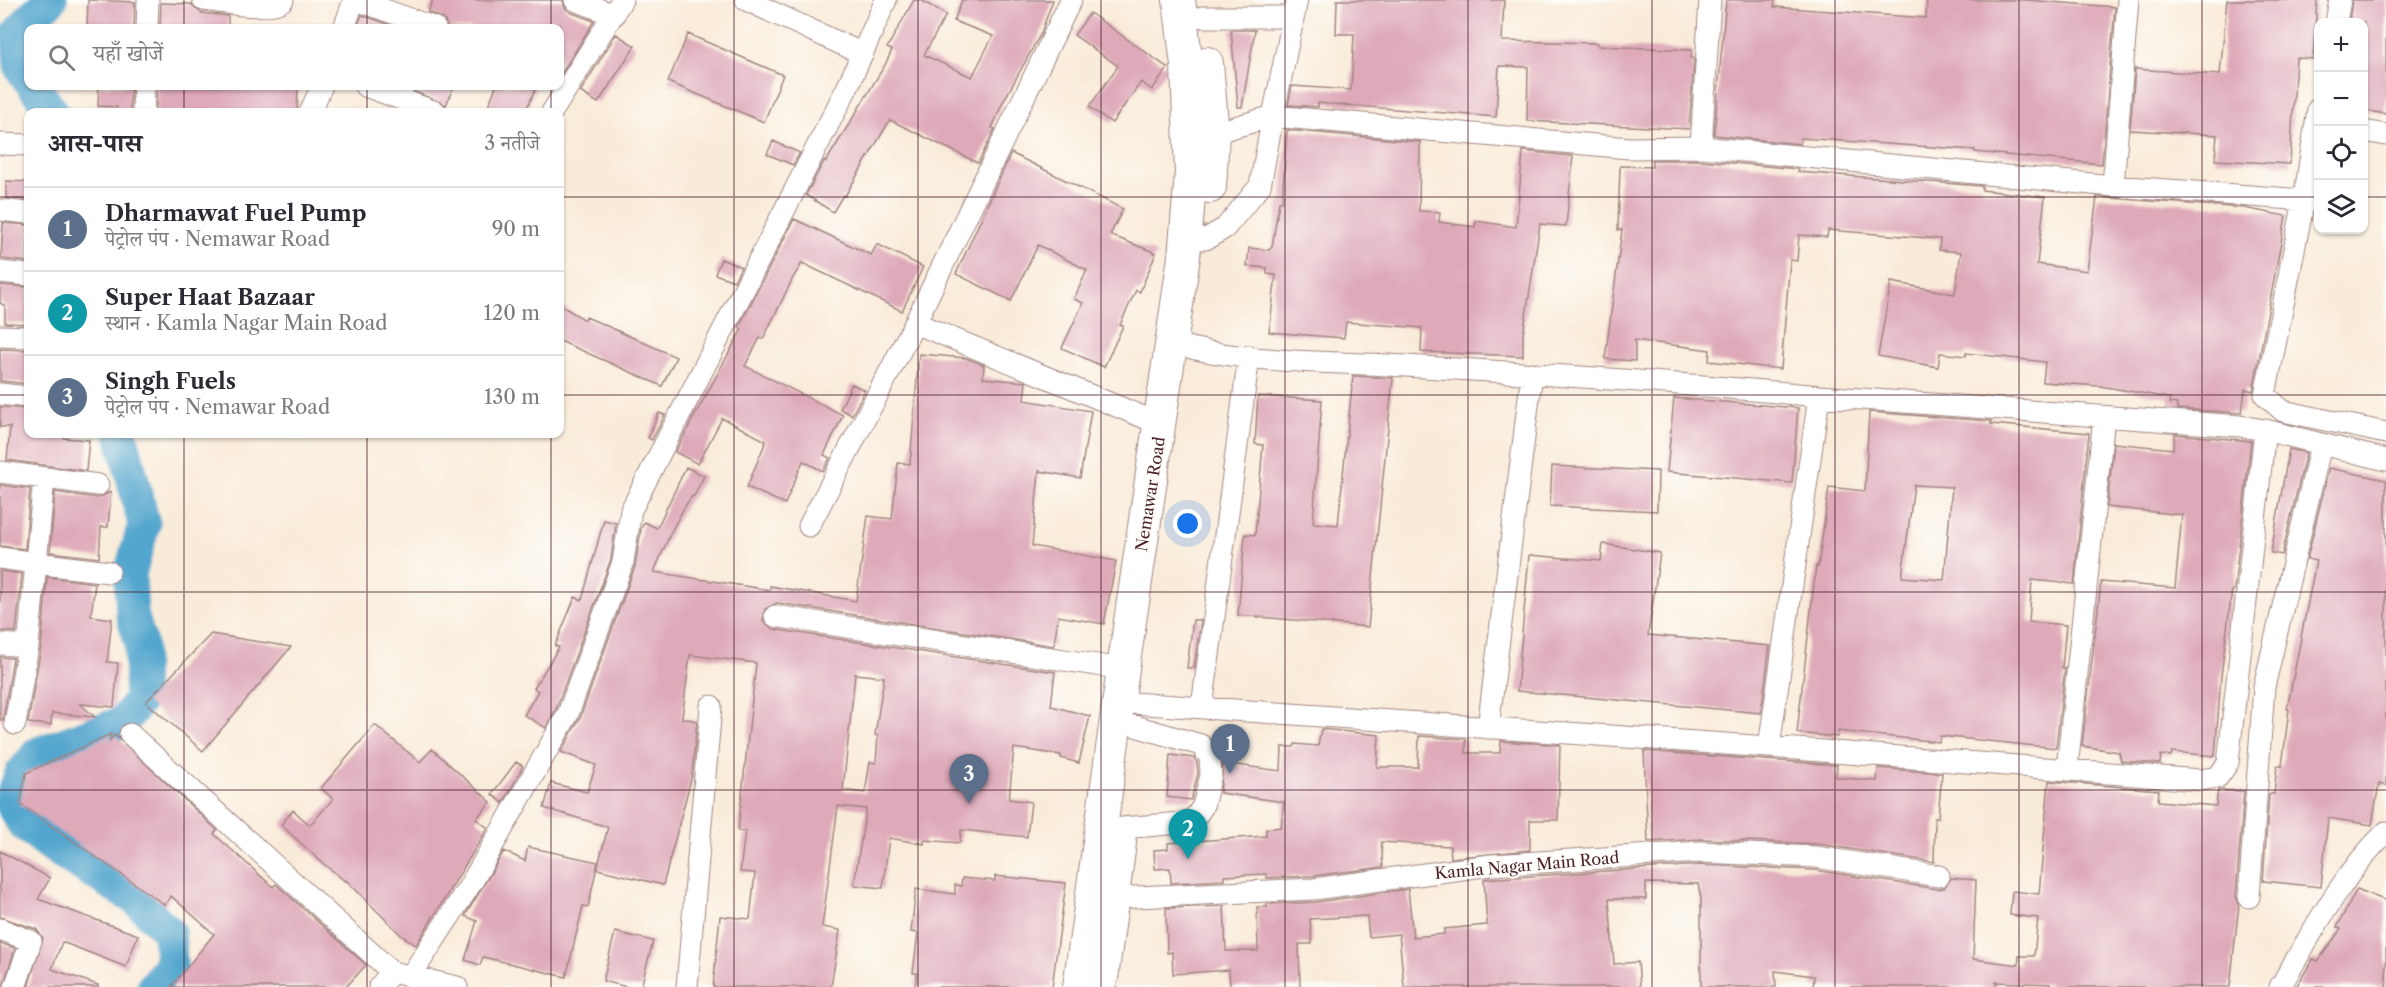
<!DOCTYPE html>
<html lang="hi">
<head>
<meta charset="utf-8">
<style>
  :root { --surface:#fff; --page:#f2f2f3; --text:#2b2b33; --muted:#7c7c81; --line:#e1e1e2; --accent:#d93025 }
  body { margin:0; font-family:"Libre Caslon Text","Noto Serif Devanagari",serif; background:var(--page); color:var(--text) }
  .controls { position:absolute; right:18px; top:18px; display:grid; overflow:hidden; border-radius:12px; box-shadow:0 2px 4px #0004 }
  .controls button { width:54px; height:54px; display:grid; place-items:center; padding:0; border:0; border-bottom:2px solid var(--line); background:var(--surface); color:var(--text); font:30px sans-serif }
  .you { position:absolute; left:1188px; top:524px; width:21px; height:21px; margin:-15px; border:4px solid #fff; border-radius:50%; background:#1a73e8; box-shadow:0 0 0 9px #1a73e833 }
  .badge { display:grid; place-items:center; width:39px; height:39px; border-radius:50%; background:var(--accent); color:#fff; font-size:20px; font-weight:700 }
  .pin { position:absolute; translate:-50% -50px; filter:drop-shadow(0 2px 3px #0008) }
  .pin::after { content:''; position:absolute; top:32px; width:21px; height:18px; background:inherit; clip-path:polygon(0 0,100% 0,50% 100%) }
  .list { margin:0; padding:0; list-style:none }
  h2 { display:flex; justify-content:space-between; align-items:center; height:78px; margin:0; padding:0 24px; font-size:26px }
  h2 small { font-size:20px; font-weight:400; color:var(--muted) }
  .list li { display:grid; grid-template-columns:39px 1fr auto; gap:18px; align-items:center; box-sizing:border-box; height:84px; padding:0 24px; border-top:2px solid var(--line) }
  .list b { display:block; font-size:22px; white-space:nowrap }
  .list p { margin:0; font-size:20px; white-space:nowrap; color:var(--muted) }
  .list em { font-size:20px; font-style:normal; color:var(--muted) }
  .icon { flex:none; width:33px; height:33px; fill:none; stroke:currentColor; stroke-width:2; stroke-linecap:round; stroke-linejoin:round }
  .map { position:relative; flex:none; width:2386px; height:987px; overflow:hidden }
  .search { position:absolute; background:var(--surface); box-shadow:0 2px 4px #0004; left:24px; top:24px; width:540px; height:66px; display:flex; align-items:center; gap:15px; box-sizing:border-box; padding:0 21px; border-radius:12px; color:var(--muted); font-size:22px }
  .panel { position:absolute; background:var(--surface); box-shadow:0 2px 4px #0004; left:24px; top:108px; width:540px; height:330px; border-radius:12px }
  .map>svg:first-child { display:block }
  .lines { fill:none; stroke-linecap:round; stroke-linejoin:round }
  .river { stroke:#53a6ce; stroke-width:33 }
  .building { fill:#dea9b9; fill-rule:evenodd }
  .minor-casing { stroke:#a28582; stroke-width:23 }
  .highway-casing { stroke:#a28582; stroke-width:34 }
  .minor { stroke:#fff; stroke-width:21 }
  .highway { stroke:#fff; stroke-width:32 }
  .grid { fill:none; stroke:#4a1f2b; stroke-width:1.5; stroke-opacity:0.55 }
  .labels { text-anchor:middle; stroke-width:4.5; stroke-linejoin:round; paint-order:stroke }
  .street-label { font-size:16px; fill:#4a1f2b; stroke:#fdfcf7 }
</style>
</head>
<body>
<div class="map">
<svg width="2386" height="987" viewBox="0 0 2386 987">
  <rect width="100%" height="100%" fill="#fdfcf7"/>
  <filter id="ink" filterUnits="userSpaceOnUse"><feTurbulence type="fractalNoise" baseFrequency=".0167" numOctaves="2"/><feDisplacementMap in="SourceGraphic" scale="12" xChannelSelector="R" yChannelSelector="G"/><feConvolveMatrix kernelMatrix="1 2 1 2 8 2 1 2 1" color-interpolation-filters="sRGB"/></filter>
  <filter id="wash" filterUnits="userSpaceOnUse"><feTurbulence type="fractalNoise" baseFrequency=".008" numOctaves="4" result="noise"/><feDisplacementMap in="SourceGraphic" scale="24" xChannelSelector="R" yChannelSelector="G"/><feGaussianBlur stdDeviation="1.35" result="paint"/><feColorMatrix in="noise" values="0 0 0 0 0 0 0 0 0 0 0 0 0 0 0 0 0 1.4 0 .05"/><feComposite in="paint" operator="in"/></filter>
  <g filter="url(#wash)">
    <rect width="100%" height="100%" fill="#f9ebd9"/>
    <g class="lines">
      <!-- river -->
      <path class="river" d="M28 79 20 67 17 34 34 14 51 0
        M33 86 53 112
        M121 434 144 524 130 574 132 614 141 644 140 700 123 722 38 753 21 774 10 802 23 824 53 847 135 899 169 932 171 963 153 987"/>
    </g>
    <g id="blocks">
      <!-- building -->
      <path class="building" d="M88 0 135 2 134 28H87Z
        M433 0H563L565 8 570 12 594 21 560 76V25L558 28H448L444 19 428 12Z
        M914 0H921L946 15 924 55 972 77 993 36 954 21 962 0H1053L1041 33 1002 104 992 128 995 129 978 163 890 120 845 196 843 195 833 212 806 195 824 161 826 162 885 65 892 50 887 48Z
        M1337 0H1504L1502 41 1598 43V46L1692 50 1691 58 1694 59 1689 129 1527 121 1528 67 1499 66 1496 117 1318 103V107L1288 105 1292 86 1351 90 1354 34H1336Z
        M1726 0H1775L1774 7 1926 18 1927 0H2026L2115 7 2102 164 1975 152V150L1800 138V144L1714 135Z
        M2227 0H2317L2313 59 2296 58 2290 164 2215 160 2217 135 2130 130 2135 69 2220 75Z
        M2352 0H2386V114L2364 110V22H2349Z
        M161 3 191 4 201 13 228 16V28H160Z
        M1090 13 1168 68 1152 90 1141 82 1112 123 1089 107 1118 66 1074 35Z
        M362 15 399 28H357Z
        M1231 30H1255L1242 107H1238Z
        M616 34 635 46 598 103 580 92Z
        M688 34 783 75 764 122 668 82Z
        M99 86H131L130 112H116L117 107 98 106Z
        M157 86H298L297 112H156Z
        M401 86H454L446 105Z
        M496 86H537L525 112H486Z
        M1287 130 1420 142 1419 211 1440 212 1439 222 1475 227 1476 221 1516 227 1523 151 1573 156 1566 226 1540 224 1523 335V356L1421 352 1422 328 1346 322 1344 338 1269 332 1276 275 1267 274V268L1247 266 1249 248 1269 250 1272 247 1279 202H1282Z
        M773 141 800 153 793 165 767 154Z
        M1011 153 1123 209 1110 235 1156 253 1140 292 1136 290 1120 325 1123 326 1104 367 1062 348 1083 303 1074 299 1087 270 1038 245 1011 301 956 274Z
        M1652 160H1700L1798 169V172L1982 186V190L2045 197 2037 264 2087 271 2097 197 2244 208 2286 216 2253 391 2245 389 2242 413 2177 409V404L2169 403 2170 398 2100 386 2043 382 2045 362 1966 353V356L1940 353 1938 367 1878 356 1891 282 1955 294 1961 252 1939 250 1940 239 1828 230 1827 237 1799 235 1797 261 1790 260 1781 369 1709 361 1710 350 1635 340V361L1605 359 1622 230H1618L1620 166 1652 167Z
        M6 181 28 182V200L6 198Z
        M794 219 871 255 877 244 923 267 902 311 802 263 793 278 763 339 760 338 745 366 843 415 824 455 830 458 823 471 803 461 785 504 747 487 766 441 722 418 698 464 675 452 742 329 739 327Z
        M3 223 28 225V262L1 259Z
        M721 259 741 267 734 281 715 274Z
        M0 285 28 287V324L5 323V306L0 303Z
        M560 305 585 320 586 317 598 322 676 357 662 386 560 341Z
        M0 349 28 350V384L0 381Z
        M919 354 966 358 984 365 983 378 1026 382 1024 400 1091 411 1080 478 1039 471 1032 546 1116 561 1104 624 1058 616 1054 646 777 603 765 609 763 621 773 629 1055 672 1051 706 1090 716 1079 763 1061 758V755L1014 748 1009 799 1031 802 1027 837 961 830 960 843 924 840V844L889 838 883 888 854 885 866 809 838 806 822 927 840 930 831 987H713L720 916 750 919 755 873 740 872 745 831H738L756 663 690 655 682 718 697 721 692 775 663 885 597 869 608 827 544 808 551 783 587 792 596 765 561 752 580 718 635 566 641 529 644 522 657 528 686 467 704 476 694 496H692L685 506 671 532 654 572 770 590V586L856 601 868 516 892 519 898 463 910 464ZM855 674 884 677 875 735 878 736 876 763 870 762 865 793 843 790Z
        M1353 376 1393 378 1368 627 1238 615 1245 534 1255 535 1263 445 1255 444 1258 396 1322 400 1313 523 1338 525Z
        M852 384 865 390 852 415 840 409Z
        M1674 398 1798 408 1792 483 1667 472Z
        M0 407 28 409V434H64V438L89 440 86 471 7 460 10 427H0Z
        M1869 412 1991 421V424L2089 433 2074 584 2032 580 2029 622 2066 625 2062 668H2065L2056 748 1940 736 1939 742 1838 731 1837 737 1797 733 1816 566 1818 567 1829 487 1865 491ZM1914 485 1952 487 1944 580 1902 577Z
        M659 413 665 415 652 440 648 438Z
        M2175 434 2251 441 2234 590H2232L2221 676 2215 756 2172 752 2171 756 2161 755 2160 764 2121 761 2119 752 2082 746 2101 582 2175 588 2182 515 2107 507 2114 443 2173 449Z
        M2289 449 2306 453 2282 555 2271 553Z
        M1552 466 1658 471 1657 511 1550 506Z
        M2329 468 2386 480V786L2379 784 2372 825 2328 818 2321 887 2263 881 2269 794H2274L2277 766H2282L2289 709H2287L2316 561 2307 559Z
        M0 485 30 489 25 549 0 546Z
        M55 492 97 498 111 492 108 527H101L99 558 50 552Z
        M604 520 616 523 611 559 556 709 546 728 524 715 538 691 534 688 559 647 555 646 575 597 582 600Z
        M1603 544 1660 553 1648 635 1770 646 1761 713 1517 691 1529 555 1601 561Z
        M0 571 22 574 16 632 0 631Z
        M47 577 95 583 91 616 112 619 107 662 118 663 114 707 80 704 95 717 52 713 51 725 28 723 41 647Z
        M1193 620H1201L1194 668H1187Z
        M211 634 291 647 203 751 146 702Z
        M0 657 13 658 3 720H0Z
        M375 725 420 762 432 749 491 802 476 819 488 828 416 945 401 935 346 880 345 881 319 860 281 825 293 810 310 825 333 799 321 788Z
        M1321 729 1379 735 1377 767H1418L1419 736 1466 739V753H1500L1501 741 1560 745 1558 820H1530V850L1451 858 1450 846 1381 842 1383 867 1313 876 1267 878 1266 874 1224 876V880L1171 883 1170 868 1155 869 1154 850 1168 849V843L1266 836V829L1281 827 1284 802 1220 793 1223 763 1281 771 1282 747H1294L1295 744 1318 746Z
        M111 734 110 740 115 735 217 830 214 834 273 887 276 884 366 965 346 987H171L214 934 171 896 165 905 20 804 26 773Z
        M1644 751 1837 765 1836 777 1877 781 1878 768 1942 773 1938 818H1935L1934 862 1817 844 1702 839 1648 842Z
        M1170 755 1194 758 1197 762 1198 774 1191 800 1167 797Z
        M516 762 523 766 503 803 492 794Z
        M2049 781 2159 790 2158 801 2216 806 2218 790 2244 791 2236 896 2239 904 2230 987H2050V984L1996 982V987H1813L1814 976 1775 971 1776 987H1701V899L1698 884 1646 883V899H1609L1614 964 1638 962 1640 987H1404L1399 934 1369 937 1367 916 1310 919 1312 944H1299L1300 987H1230L1229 970 1173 974 1172 952 1167 953 1166 908 1224 906 1226 951H1258L1257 907H1267V904L1316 902 1408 889 1413 937 1444 934V929L1487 925 1484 879 1701 865 1815 870 1937 889 1944 888 1951 878 1976 880 1973 959 2019 965V956H2034L2038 918 2010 915 2012 891 2039 894Z
        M528 847 598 862 588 907 583 906 566 977 483 957 480 965 465 960 477 921 465 916 504 851 525 861Z
        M0 851 50 878 38 899 138 935 126 967 62 942 52 969 98 985V987H28L43 938 36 929 0 917Z
        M995 876 1066 883 1052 987H915L917 973H913L918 933 911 932 916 889 955 894V885L961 886 962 878 995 881Z
        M2357 889 2386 901V987H2296L2313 959 2318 961 2341 929 2337 927Z
        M615 932 653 941 641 987H627L603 981Z
        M0 943 15 948 3 987H0Z"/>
    </g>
  </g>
  <g filter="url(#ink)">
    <use href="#blocks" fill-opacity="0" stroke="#a28582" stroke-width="1.5"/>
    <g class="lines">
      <defs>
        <path id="minor" d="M203 0C224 2 267 12 283 0
          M357 0 435 28
          M575 0 614 15
          M746 0 863 54
          M1202 17H1293
          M2336 22 2340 0
          M147 28 148 0
          M344 28 354 0
          M365 86 436 112
          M2318 109 2304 200 2265 395 2283 411 2386 433
          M143 112 144 86
          M310 112 322 86
          M552 112 622 0
          M2364 131 2386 135
          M1200 137 1273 116 1297 0
          M0 144 28 145
          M1701 147 1710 0
          M2113 186 2128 0
          M0 210 28 213
          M1185 239H1206L1225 228 1260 186 1273 116 1629 148 1701 147 2113 186 2304 200
          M0 272 28 275
          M915 323 1160 424
          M0 336 28 337
          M1172 343C1242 364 1332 361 1406 366 1544 374 1682 383 1819 396
          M0 394 28 397
          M2265 430 2228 763 2218 777 2200 780 1769 747 1819 396 2240 426 2265 430 2386 460
          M0 472 98 485
          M44 478 36 563 109 572
          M809 526 915 323 1071 0
          M0 558 36 563 28 646
          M775 616 1123 669
          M0 644 28 646 15 724
          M1118 702 1769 747
          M1202 707 1249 356
          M1488 728 1532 373
          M130 734 392 972 457 987
          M2067 769 2104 417
          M1122 828 1181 823 1195 818 1203 806 1211 775 1210 757 1201 745 1135 726
          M2249 897 2264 687 2321 445
          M1114 898 1314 889 1491 865 1701 852 1816 857 1939 876
          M0 929 31 941 15 987
          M410 977 472 882 568 714 623 562 631 510 847 88 886 0
          M379 987 392 972
          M687 987 711 706
          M2280 987C2312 933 2341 876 2386 832"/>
        <path id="highway" d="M1207 63 1213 134 1210 187
          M1102 978 1120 843
          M1079 987 1123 669 1184 257 1191 173 1187 65 1179 0"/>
      </defs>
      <!-- minor casing -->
      <use href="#minor" class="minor-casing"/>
      <!-- highway casing -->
      <use href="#highway" class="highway-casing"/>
      <!-- minor -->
      <use href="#minor" class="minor"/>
      <!-- highway -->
      <use href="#highway" class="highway"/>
    </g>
  </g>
  <!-- grid -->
  <path class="grid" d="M184 0V28M367 0V28M551 0V28M734 0V987M918 0V987M1101 0V987M1285 0V987M1468 0V987M1652 0V987M1835 0V987M2019 0V987M2202 0V987M184 86V112M367 86V112M551 86V112M0 197H28M560 197H2318M2364 197H2386M0 395H28M560 395H2386M184 434V987M367 434V987M551 434V987M0 592H2386M0 790H2386"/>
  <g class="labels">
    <!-- street labels -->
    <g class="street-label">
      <text transform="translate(1150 494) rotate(-81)" y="6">Nemawar Road</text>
      <text transform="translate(1527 865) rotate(-5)" y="6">Kamla Nagar Main Road</text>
    </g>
  </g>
</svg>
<div class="controls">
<button>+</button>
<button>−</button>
<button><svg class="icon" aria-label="locate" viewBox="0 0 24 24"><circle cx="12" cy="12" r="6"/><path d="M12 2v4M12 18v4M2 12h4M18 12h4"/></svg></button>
<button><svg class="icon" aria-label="layers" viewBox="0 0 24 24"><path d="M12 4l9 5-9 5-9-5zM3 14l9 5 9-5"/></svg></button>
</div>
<div class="you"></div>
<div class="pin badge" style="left:1230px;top:774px;background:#5c6f8a">1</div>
<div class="pin badge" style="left:1188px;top:859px;background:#0f9aa8">2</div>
<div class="pin badge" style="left:969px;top:804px;background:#5c6f8a">3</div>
<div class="search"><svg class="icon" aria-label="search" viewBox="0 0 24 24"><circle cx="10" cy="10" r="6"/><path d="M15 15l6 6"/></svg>यहाँ खोजें</div>
<section class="panel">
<h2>आस-पास<small>3 नतीजे</small></h2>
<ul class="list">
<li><span class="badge" style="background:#5c6f8a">1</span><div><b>Dharmawat Fuel Pump</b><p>पेट्रोल पंप · Nemawar Road</p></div><em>90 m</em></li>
<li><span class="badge" style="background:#0f9aa8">2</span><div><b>Super Haat Bazaar</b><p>स्थान · Kamla Nagar Main Road</p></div><em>120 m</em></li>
<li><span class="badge" style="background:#5c6f8a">3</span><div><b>Singh Fuels</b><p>पेट्रोल पंप · Nemawar Road</p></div><em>130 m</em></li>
</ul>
</section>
</div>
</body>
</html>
